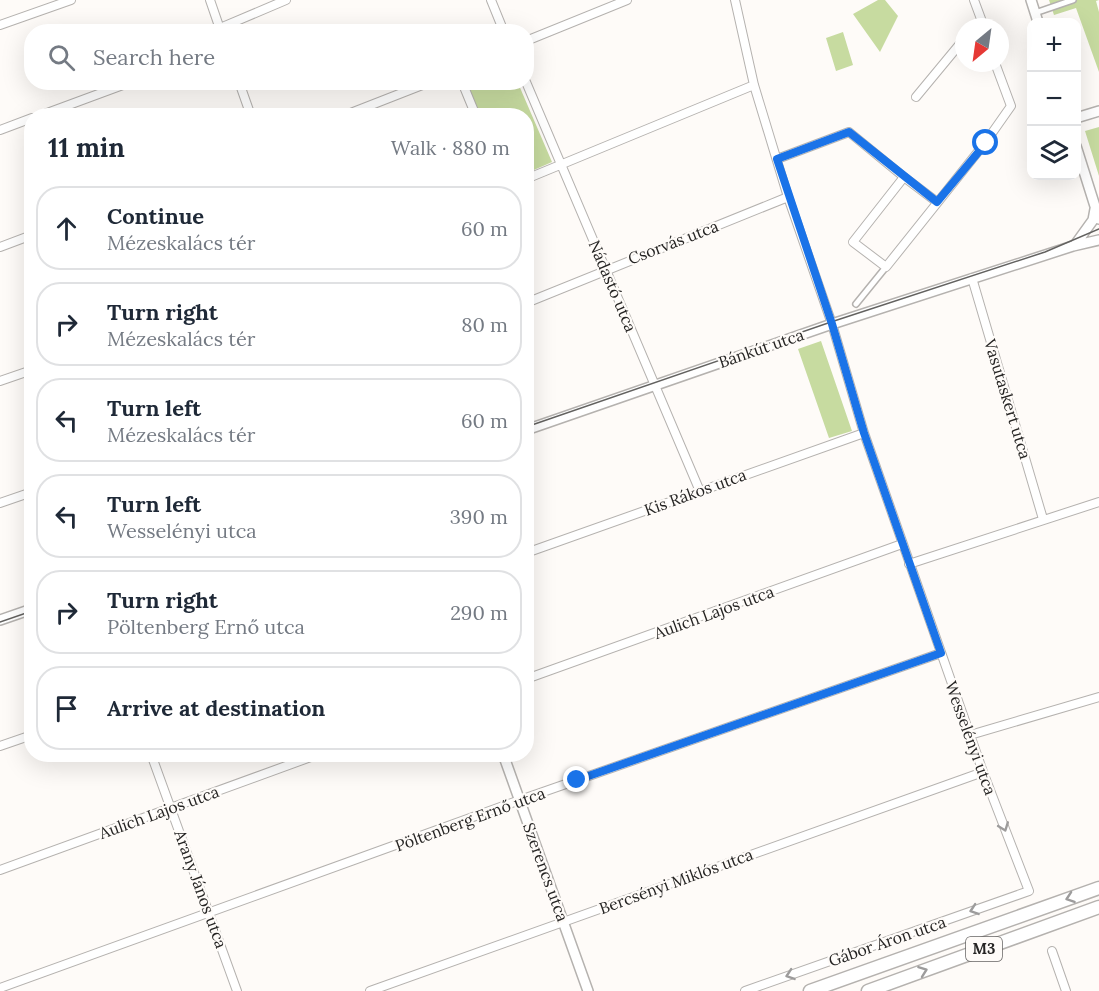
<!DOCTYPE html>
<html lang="en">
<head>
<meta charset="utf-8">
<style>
  :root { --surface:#fff; --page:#f6f6f7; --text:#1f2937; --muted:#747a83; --line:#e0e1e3 }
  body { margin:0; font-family:Lora,serif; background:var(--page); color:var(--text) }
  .controls { position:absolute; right:18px; top:18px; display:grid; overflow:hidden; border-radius:12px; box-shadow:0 6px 24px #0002 }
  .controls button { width:54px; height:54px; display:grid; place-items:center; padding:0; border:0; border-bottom:2px solid var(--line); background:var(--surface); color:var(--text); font:30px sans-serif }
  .compass { position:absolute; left:955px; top:18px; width:54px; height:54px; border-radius:50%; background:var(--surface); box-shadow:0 6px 24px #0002; rotate:209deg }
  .stop { position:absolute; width:18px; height:18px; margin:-14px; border:4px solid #1a73e8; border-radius:50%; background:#fff }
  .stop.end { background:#1a73e8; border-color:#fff; box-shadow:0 2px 6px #0008 }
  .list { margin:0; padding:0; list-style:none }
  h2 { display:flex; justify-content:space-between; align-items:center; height:78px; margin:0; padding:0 24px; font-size:26px }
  h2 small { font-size:20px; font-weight:400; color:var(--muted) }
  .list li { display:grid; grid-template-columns:39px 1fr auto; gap:18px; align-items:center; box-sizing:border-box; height:84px; margin:0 12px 12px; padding:0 12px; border:2px solid var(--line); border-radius:24px }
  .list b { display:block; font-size:22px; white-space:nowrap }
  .list p { margin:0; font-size:20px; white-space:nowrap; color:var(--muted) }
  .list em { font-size:20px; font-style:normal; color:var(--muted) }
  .icon { flex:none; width:33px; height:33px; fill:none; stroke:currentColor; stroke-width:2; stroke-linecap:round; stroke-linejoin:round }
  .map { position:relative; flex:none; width:1099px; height:991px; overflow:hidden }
  .search { position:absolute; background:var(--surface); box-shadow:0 6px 24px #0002; left:24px; top:24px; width:510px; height:66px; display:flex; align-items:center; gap:15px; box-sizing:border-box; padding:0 21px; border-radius:24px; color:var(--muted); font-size:22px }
  .panel { position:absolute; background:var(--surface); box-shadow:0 6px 24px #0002; left:24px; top:108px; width:510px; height:654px; border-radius:24px }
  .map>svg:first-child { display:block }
  .green { fill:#c7dba0 }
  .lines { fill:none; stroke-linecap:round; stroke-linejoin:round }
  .pedestrian-casing { stroke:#b5b2af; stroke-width:8 }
  .minor-casing { stroke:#b5b2af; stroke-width:10 }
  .tertiary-casing { stroke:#b5b2af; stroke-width:12 }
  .primary-casing { stroke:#b5b2af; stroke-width:15 }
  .pedestrian { stroke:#fff; stroke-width:5 }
  .minor { stroke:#fff; stroke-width:8 }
  .tertiary { stroke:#fff; stroke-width:9 }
  .primary { stroke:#fff; stroke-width:12 }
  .tram { stroke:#636260; stroke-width:1.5 }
  .oneway { stroke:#9d9c9c }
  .route { stroke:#1a73e8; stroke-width:8 }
  .labels { text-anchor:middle; stroke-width:4.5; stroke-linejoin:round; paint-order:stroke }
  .shield { fill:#fefbf8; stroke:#666463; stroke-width:1.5 }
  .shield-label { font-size:15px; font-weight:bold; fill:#252423 }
  .street-label { font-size:16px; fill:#252423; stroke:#fefbf8 }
</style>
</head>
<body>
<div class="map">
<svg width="1099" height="991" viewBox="0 0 1099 991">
  <rect width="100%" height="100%" fill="#fefbf8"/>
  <!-- green -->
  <path class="green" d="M878 0H885L898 16 880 52 853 14Z
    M1049 0H1099L1096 1 1099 12V72L1076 8 1054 15Z
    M843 32 853 65 836 71 826 38Z
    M465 83H518L552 162 527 173 526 116 479 115Z
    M1099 127V176L1085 131Z
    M821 341 852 431 829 438 798 349Z"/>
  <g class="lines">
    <defs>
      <path id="pedestrian" d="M1035 13 1073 0
        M856 304 886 267"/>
      <path id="minor" d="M210 0 221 32
        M491 0 504 32
        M735 0 754 85 788 197 832 324 864 433 983 772 1029 891 745 991
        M974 0 984 27
        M0 25 71 0
        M220 28 286 0
        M526 41 627 0
        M239 82 251 116
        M462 82 476 116
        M526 82 699 489
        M916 97 964 39
        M39 116 131 82
        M343 116 430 82
        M0 130 32 118
        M777 159 849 132 904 177
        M526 179 754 85
        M937 202 904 177 853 242 886 267 985 143 1011 106 995 63
        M0 247 32 235
        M972 278 1043 519
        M526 303 788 197
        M0 381 32 370
        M0 503 32 492
        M526 553 864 433
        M909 564 1099 502
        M526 679 902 544
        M970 735 1099 697
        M0 746 32 735
        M151 754 237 991
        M0 870 319 754
        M1052 951 1066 991
        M0 988 520 800 941 653
        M370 991 983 772"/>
      <path id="tertiary" d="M1031 0 1038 22
        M1076 118 1099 111
        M1076 146 1099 219
        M1075 245 1093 220 1095 209
        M526 430 832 324 1073 246 1099 240
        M0 620 32 609
        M503 754 588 991"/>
      <path id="primary" d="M810 991 1099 888
        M868 991 1099 907"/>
    </defs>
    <!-- pedestrian casing -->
    <use href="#pedestrian" class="pedestrian-casing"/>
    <!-- minor casing -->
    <use href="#minor" class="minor-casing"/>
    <!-- tertiary casing -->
    <use href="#tertiary" class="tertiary-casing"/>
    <!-- primary casing -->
    <use href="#primary" class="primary-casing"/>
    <!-- pedestrian -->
    <use href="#pedestrian" class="pedestrian"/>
    <!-- minor -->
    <use href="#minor" class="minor"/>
    <!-- tertiary -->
    <use href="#tertiary" class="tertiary"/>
    <!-- primary -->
    <use href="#primary" class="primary"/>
    <!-- tram -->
    <path class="tram" d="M526 427 831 322 1045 252 1099 229
      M0 622 32 611"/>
  </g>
  <!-- one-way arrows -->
  <defs><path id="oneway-chevron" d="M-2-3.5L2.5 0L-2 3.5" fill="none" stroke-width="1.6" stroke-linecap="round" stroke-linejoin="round" transform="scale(1.5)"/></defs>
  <g class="oneway">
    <use href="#oneway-chevron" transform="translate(1004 827) rotate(69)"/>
    <use href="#oneway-chevron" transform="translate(1070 898) rotate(161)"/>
    <use href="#oneway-chevron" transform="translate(974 910) rotate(161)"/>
    <use href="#oneway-chevron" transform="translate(923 971) rotate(-20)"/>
    <use href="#oneway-chevron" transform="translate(790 975) rotate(161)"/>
  </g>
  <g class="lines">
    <!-- route -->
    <path class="route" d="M577 780 941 653 864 433 832 324 777 159 849 132 937 202 986 143"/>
  </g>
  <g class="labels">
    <!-- shield labels -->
    <rect class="shield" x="966" y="937" width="36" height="24" rx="4.5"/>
    <g class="shield-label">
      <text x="984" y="954">M3</text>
    </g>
    <!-- street labels -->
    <g class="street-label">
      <text transform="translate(673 242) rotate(-21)" y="6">Csorvás utca</text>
      <text transform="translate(613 286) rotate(67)" y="6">Nádastó utca</text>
      <text transform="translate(761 348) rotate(-19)" y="6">Bánkút utca</text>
      <text transform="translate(1008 399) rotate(73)" y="6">Vasutaskert utca</text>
      <text transform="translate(695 492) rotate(-20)" y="6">Kis Rákos utca</text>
      <text transform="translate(714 612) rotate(-20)" y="6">Aulich Lajos utca</text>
      <text transform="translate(971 738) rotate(70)" y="6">Wesselényi utca</text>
      <text transform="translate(159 812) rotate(-20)" y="6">Aulich Lajos utca</text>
      <text transform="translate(470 819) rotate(-20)" y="6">Pöltenberg Ernő utca</text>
      <text transform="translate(546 872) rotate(70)" y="6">Szerencs utca</text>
      <text transform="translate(676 881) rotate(-20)" y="6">Bercsényi Miklós utca</text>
      <text transform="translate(201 889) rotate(70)" y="6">Arany János utca</text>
      <text transform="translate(887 941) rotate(-19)" y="6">Gábor Áron utca</text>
    </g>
  </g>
</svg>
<div class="controls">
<button>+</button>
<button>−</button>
<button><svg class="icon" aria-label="layers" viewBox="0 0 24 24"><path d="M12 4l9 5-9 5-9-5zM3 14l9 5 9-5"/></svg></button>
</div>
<svg class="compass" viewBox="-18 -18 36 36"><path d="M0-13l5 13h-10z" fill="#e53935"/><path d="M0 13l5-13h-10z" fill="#747a83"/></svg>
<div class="stop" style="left:986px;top:143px"></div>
<div class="stop end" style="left:577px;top:780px"></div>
<div class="search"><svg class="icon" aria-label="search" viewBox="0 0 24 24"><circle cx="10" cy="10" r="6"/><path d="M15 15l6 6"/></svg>Search here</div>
<section class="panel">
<h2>11 min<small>Walk · 880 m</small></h2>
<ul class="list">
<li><svg class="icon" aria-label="ahead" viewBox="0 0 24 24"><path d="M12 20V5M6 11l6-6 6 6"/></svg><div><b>Continue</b><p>Mézeskalács tér</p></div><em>60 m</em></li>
<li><svg class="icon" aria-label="right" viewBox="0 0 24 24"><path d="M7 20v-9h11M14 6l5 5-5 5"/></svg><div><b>Turn right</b><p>Mézeskalács tér</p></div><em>80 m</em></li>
<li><svg class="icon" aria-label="left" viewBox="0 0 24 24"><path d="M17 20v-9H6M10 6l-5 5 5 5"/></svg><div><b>Turn left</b><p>Mézeskalács tér</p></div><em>60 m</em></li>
<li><svg class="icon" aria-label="left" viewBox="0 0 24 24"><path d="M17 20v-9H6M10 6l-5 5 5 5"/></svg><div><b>Turn left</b><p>Wesselényi utca</p></div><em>390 m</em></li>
<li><svg class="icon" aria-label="right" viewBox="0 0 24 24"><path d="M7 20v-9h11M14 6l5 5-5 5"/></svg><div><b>Turn right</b><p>Pöltenberg Ernő utca</p></div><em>290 m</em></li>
<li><svg class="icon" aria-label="arrive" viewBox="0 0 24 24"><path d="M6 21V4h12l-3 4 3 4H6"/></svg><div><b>Arrive at destination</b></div></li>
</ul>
</section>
</div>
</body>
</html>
